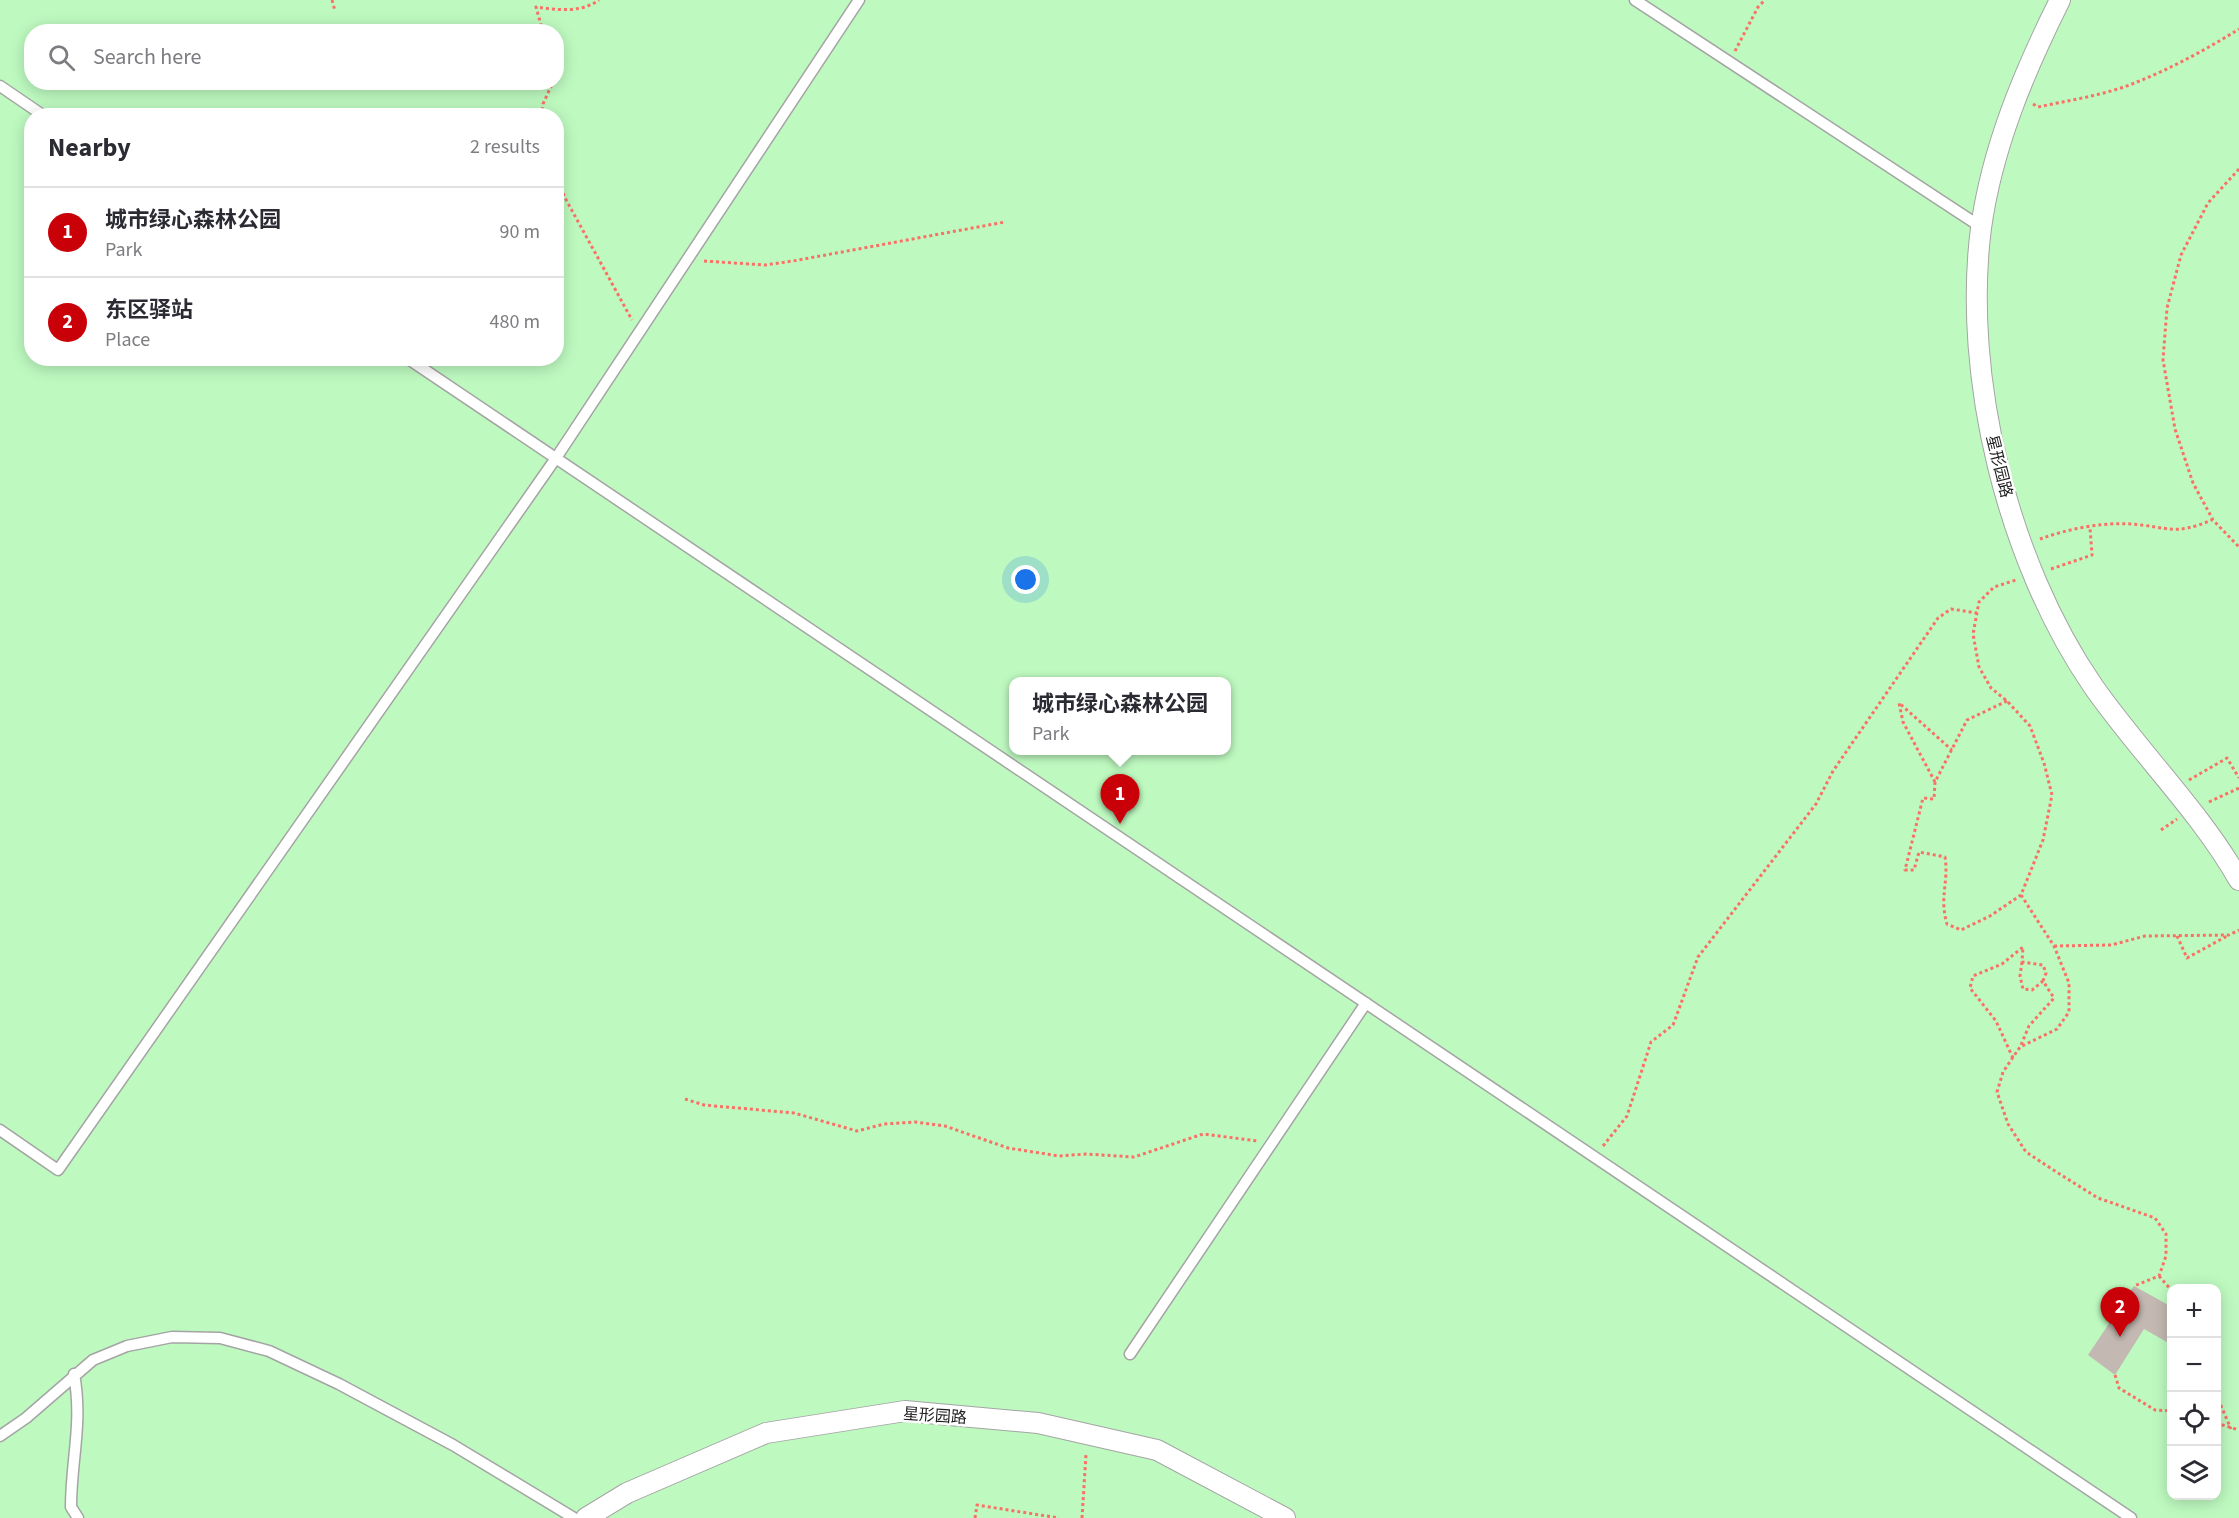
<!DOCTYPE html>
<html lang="en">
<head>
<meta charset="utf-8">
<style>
  :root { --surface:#fff; --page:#f7f7f7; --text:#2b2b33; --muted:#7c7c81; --line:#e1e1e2; --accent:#ca0008 }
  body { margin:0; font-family:"Source Sans 3","Noto Sans SC",sans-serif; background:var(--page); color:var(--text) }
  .controls { position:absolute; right:18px; bottom:18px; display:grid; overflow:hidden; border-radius:12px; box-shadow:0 3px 15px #0003 }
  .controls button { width:54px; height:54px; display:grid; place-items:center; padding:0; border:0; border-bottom:2px solid var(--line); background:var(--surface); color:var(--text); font:30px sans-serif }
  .you { position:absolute; left:1026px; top:580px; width:21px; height:21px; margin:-15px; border:4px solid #fff; border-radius:50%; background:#1a73e8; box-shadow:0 0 0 9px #1a73e833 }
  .badge { display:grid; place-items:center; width:39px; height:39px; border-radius:50%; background:var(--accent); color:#fff; font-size:20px; font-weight:700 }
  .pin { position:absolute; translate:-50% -50px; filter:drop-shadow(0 2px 3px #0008) }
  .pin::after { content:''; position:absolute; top:32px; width:21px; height:18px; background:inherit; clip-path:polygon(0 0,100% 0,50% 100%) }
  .popup { position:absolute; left:1009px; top:677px; width:222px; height:78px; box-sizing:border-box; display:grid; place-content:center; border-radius:12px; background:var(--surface); filter:drop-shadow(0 2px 4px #0005); font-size:20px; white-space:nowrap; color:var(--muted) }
  .popup b { font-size:22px; color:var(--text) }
  .popup::after { content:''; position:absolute; left:50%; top:100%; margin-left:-12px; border:12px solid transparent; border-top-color:var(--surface) }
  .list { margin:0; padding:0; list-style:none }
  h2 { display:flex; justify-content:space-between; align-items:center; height:78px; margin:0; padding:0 24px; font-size:26px }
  h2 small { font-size:20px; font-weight:400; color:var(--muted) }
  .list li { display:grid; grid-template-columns:39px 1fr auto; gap:18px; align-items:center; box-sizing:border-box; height:90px; padding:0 24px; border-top:2px solid var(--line) }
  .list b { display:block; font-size:22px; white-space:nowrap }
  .list p { margin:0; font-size:20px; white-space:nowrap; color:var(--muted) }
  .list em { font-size:20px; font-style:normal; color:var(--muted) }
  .icon { flex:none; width:33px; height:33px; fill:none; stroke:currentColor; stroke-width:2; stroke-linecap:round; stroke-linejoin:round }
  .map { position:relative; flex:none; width:2239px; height:1518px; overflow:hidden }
  .search { position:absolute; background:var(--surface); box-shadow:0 3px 15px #0003; left:24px; top:24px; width:540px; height:66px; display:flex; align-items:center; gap:15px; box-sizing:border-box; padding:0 21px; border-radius:24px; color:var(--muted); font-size:22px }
  .panel { position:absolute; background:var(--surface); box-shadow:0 3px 15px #0003; left:24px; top:108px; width:540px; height:258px; border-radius:24px }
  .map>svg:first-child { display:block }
  .park { fill:#befac0; fill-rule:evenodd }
  .building { fill:#c3b9b2 }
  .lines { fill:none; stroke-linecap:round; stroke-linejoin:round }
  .lane-casing { stroke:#a4a4a4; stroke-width:13 }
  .street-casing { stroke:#a4a4a4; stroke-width:22 }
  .path { stroke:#fb7066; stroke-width:3; stroke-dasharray:3 3; stroke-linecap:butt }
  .lane { stroke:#fff; stroke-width:10 }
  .street { stroke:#fff; stroke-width:20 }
  .labels { text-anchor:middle; stroke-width:5; stroke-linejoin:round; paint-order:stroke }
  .street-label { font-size:16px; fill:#1d1d1d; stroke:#fff }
</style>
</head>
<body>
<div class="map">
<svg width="2239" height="1518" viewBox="0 0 2239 1518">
  <rect width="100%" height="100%" fill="#eeeae2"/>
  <!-- park -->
  <path class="park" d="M0 0H2239V1518H0ZM32 32H556V82H32ZM32 116H556V358H32ZM1014 682H1226V750H1014ZM2172 1288H2216V1496H2172Z"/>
  <!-- building -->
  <path class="building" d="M2134 1286 2172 1307V1345L2144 1329 2115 1375 2088 1355Z"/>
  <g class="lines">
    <defs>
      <path id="lane" d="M1635 0 1981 227
        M0 86 44 116
        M407 358 2131 1518
        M0 1130 58 1170 556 458 859 0
        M1130 1354 1366 1003
        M74 1374C83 1424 71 1459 71 1507L78 1518
        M0 1436 26 1418 93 1360 127 1346 172 1337 220 1338 269 1351 339 1384 453 1445 574 1518"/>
      <path id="street" d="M2060 0C2024 72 1992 148 1981 228 1962 377 2008 562 2093 686 2139 752 2199 810 2239 880
        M586 1518 627 1493 766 1433 905 1411 1038 1423 1157 1450 1285 1518"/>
    </defs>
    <!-- lane casing -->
    <use href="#lane" class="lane-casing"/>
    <!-- street casing -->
    <use href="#street" class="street-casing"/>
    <!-- path -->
    <path class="path" d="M332 0 335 11
      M543 32 536 7C557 10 581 13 599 0
      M1735 51 1758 7 1765 0
      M2033 104 2038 107C2070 100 2106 95 2137 82 2172 68 2207 49 2239 29
      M541 116 543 104 553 82
      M556 164 564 196 632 320
      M2239 169 2208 203 2181 255 2167 308 2163 360 2175 429 2193 483 2213 520 2239 547
      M704 261 765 265 793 261 1005 222
      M2040 539C2067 529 2103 522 2131 524 2170 527 2173 536 2212 520
      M2051 569 2092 555 2090 528
      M2007 701 1967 720 1935 782 1934 799 1923 798 1905 870H1914L1919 852 1945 857C1949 883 1939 896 1947 924L1961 930 1990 916 2021 895 2043 840 2052 795 2044 763 2030 726 2007 701 1991 688 1979 667 1973 634 1979 602 1994 587 2016 580
      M2189 780 2227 758 2239 778
      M1935 782 1903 722 1899 703 1952 750
      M2209 802 2239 788
      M2161 830 2177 819
      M2021 895 2054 946 2069 983V1012L2057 1029 2020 1047 2003 1072 1997 1092 2008 1124 2026 1152 2058 1173 2098 1198 2155 1218 2166 1234V1256L2159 1276 2134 1286
      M2177 936 2187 958 2227 936
      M2054 946 2111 945 2145 936 2229 935 2239 930
      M2022 962 2020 976 2023 989 2032 990 2043 981
      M2013 1058 1996 1021 1970 988 1973 976 2002 964 2023 947 2022 962 2043 965 2046 973 2043 981 2054 998 2029 1026 2021 1045
      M685 1099 704 1105 794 1113 857 1131 884 1124 915 1122 945 1126 1008 1148 1059 1156 1086 1154 1134 1157 1203 1134 1258 1141
      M1603 1146 1627 1116 1651 1042 1673 1025 1698 957 1816 804 1833 771 1938 618 1951 609 1977 613
      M2159 1276 2172 1291
      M2115 1375 2119 1388 2155 1410 2172 1411
      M2216 1394 2231 1429
      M2216 1423 2239 1430
      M975 1518 977 1505 1059 1518
      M1082 1518 1086 1454"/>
    <!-- lane -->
    <use href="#lane" class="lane"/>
    <!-- street -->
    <use href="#street" class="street"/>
  </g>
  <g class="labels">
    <!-- street labels -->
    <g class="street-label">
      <text transform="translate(2000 466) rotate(76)" y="6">星形园路</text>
      <text transform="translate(935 1415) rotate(4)" y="6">星形园路</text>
    </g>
  </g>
</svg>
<div class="controls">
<button>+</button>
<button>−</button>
<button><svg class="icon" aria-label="locate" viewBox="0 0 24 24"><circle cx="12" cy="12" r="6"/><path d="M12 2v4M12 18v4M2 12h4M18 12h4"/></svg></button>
<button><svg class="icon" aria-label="layers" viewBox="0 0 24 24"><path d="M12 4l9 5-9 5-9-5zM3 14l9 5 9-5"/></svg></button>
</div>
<div class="you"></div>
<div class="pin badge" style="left:1120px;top:824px">1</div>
<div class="popup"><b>城市绿心森林公园</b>Park</div>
<div class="pin badge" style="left:2120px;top:1337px">2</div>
<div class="search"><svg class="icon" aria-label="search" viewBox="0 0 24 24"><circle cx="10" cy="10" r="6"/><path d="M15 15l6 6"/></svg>Search here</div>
<section class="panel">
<h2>Nearby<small>2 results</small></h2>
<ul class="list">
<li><span class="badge">1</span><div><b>城市绿心森林公园</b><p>Park</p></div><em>90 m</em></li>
<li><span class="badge">2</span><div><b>东区驿站</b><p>Place</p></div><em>480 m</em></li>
</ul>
</section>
</div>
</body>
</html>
